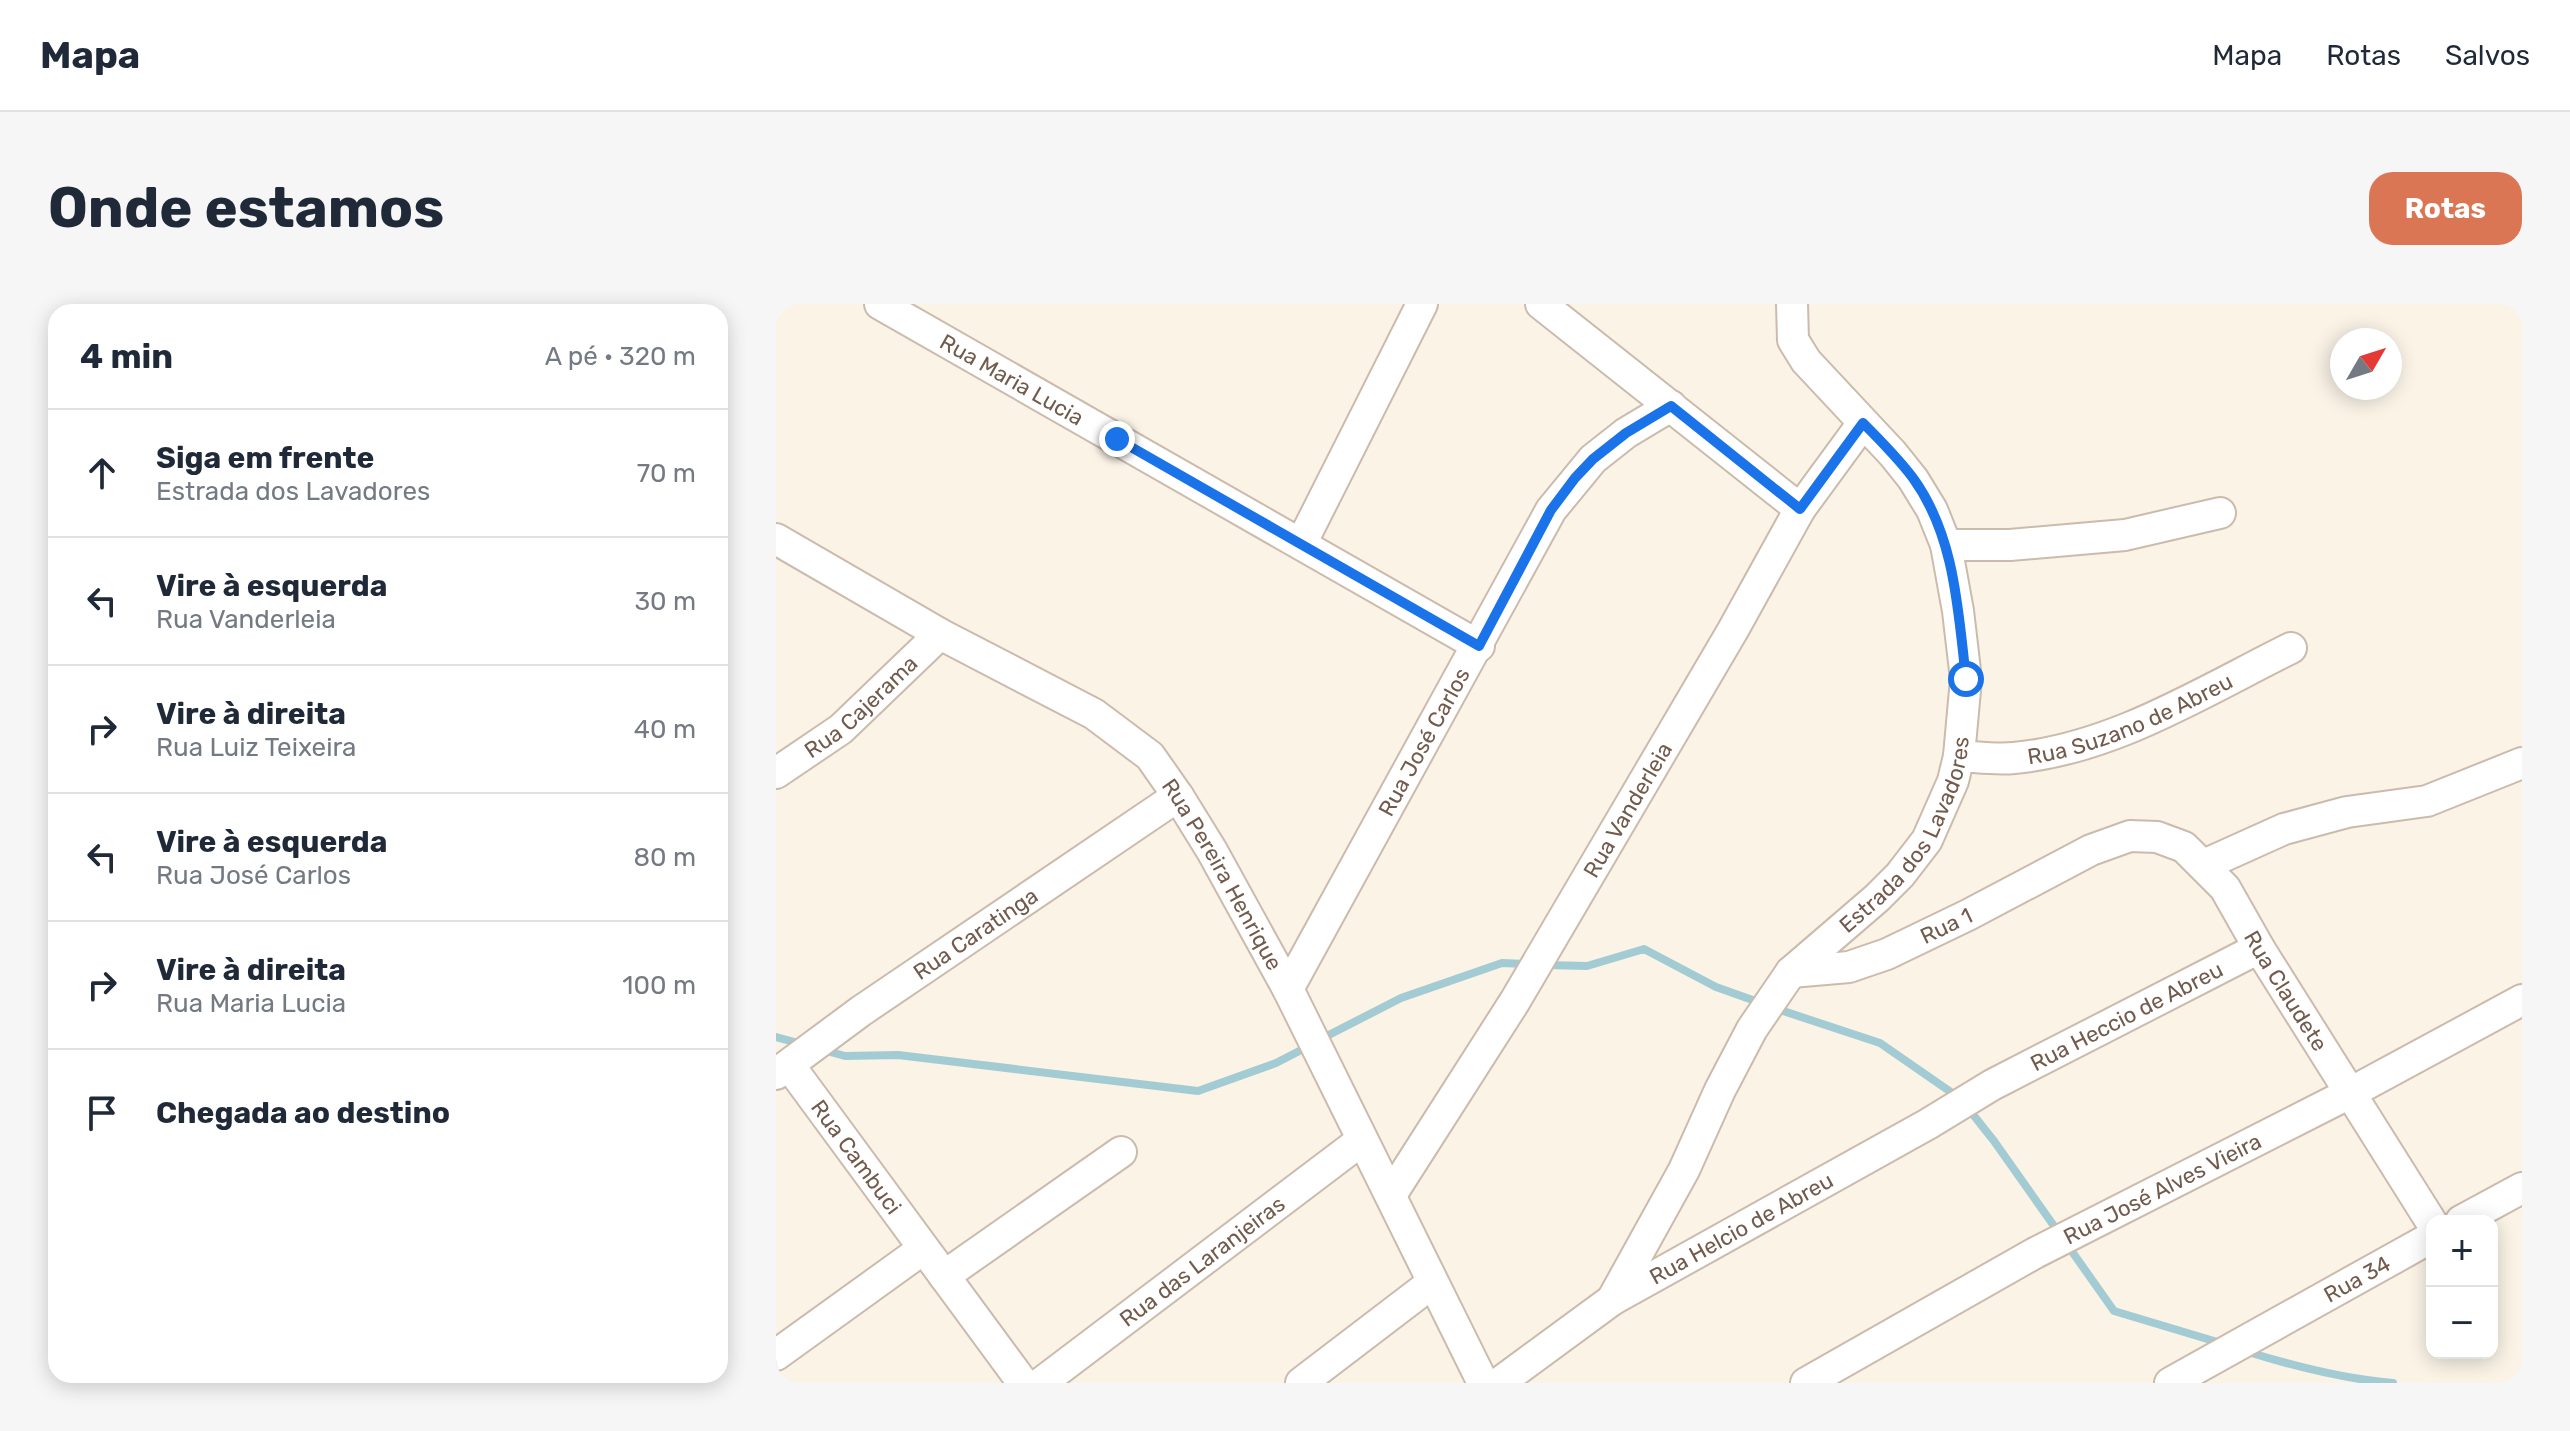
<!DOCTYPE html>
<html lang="pt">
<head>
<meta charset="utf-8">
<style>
  :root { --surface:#fff; --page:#f6f6f7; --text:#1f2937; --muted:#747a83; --line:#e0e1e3; --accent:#db7655 }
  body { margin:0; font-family:Rubik,sans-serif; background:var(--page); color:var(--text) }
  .controls { position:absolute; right:24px; bottom:24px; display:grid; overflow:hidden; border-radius:16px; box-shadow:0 4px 20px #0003 }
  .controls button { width:72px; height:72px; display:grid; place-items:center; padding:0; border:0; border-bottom:2px solid var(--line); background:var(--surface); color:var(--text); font:40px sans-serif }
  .compass { position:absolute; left:1554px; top:24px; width:72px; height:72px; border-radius:50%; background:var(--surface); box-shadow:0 4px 20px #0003; rotate:51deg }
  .stop { position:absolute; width:24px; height:24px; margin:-18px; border:6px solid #1a73e8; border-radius:50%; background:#fff }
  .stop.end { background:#1a73e8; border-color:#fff; box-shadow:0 2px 8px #0008 }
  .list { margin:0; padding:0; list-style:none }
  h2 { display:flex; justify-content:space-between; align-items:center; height:104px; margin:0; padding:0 32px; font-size:34px }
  h2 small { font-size:26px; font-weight:400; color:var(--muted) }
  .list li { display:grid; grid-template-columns:52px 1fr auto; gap:24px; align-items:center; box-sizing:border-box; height:128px; padding:0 32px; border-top:2px solid var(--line) }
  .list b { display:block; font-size:30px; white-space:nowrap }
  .list p { margin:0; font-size:26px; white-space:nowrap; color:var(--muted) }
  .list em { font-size:26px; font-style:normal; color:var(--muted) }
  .icon { flex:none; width:44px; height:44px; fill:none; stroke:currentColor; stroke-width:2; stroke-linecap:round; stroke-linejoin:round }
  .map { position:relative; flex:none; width:1746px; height:1079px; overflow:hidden; border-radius:24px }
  header { display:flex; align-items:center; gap:48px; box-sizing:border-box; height:112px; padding:0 40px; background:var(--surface); border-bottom:2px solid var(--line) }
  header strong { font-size:38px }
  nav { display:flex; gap:44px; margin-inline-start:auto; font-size:28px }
  .intro { display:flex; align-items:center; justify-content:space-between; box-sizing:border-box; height:192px; padding:0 48px }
  h1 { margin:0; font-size:56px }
  .button { padding:20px 36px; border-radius:24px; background:var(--accent); color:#fff; font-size:28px; font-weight:700 }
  main { display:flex; gap:48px; padding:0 48px }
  aside { flex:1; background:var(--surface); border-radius:24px; box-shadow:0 4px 20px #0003 }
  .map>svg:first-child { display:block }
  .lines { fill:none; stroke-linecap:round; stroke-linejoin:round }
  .stream { stroke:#a3cbd3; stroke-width:8 }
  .street-casing { stroke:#cbbbad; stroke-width:34 }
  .street { stroke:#fff; stroke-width:30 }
  .route { stroke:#1a73e8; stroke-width:10 }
  .labels { text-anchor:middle; stroke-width:8; stroke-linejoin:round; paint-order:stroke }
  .street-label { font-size:22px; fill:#725b4d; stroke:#fef7ec }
</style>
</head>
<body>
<header>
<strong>Mapa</strong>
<nav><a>Mapa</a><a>Rotas</a><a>Salvos</a></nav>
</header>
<div class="intro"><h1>Onde estamos</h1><a class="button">Rotas</a></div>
<main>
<aside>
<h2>4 min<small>A pé · 320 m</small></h2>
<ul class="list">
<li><svg class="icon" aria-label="ahead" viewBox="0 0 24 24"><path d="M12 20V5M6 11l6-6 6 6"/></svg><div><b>Siga em frente</b><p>Estrada dos Lavadores</p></div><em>70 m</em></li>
<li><svg class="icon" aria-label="left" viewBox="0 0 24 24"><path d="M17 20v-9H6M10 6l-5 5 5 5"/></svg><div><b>Vire à esquerda</b><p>Rua Vanderleia</p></div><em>30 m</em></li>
<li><svg class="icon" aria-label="right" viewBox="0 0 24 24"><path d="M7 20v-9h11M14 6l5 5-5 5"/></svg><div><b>Vire à direita</b><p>Rua Luiz Teixeira</p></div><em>40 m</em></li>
<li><svg class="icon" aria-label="left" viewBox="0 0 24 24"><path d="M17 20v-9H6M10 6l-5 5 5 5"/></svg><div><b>Vire à esquerda</b><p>Rua José Carlos</p></div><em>80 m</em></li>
<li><svg class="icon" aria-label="right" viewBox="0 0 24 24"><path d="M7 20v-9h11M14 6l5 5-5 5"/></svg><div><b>Vire à direita</b><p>Rua Maria Lucia</p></div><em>100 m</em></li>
<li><svg class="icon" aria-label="arrive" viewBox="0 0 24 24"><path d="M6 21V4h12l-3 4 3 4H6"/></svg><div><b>Chegada ao destino</b></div></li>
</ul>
</aside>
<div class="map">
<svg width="1746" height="1079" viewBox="0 0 1746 1079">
  <rect width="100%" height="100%" fill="#faf3e6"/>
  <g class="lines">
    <!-- stream -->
    <path class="stream" d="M770 661 811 662 868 645 940 683 985 699
      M998 704 1104 739 1182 793
      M0 733 26 740
      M545 735 625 694 726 659 752 660
      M47 746 69 752 122 751 422 787 500 759 533 742
      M1191 803 1218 837 1338 1007 1448 1040
      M1469 1047C1517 1062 1566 1075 1617 1079"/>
    <defs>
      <g id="street">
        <path id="s1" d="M104 0 703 342"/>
        <path d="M765 0 1024 205"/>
        <path id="s2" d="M0 235 164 330 318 410 374 452 402 492 436 547 512 685 707 1079"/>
        <path d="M525 240 646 0"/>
        <path d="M1170 241H1234L1349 231 1444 209"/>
        <path id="s3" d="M1183 452C1201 453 1221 456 1238 454 1337 445 1428 387 1515 344"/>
        <path id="s4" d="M0 469 65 425 164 330"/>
        <path d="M1428 561 1508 525 1571 508 1651 497 1746 459"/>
        <path id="s5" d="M1015 668 1073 663 1111 650 1192 611 1315 546 1354 532 1381 533 1408 543 1449 584 1483 644 1656 919"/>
        <path id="s6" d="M512 685 775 206 817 155 850 129 895 102"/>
        <path id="s7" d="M13 761 247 1079"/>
        <path id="s8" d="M0 770 85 707 402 492"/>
        <path id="s9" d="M615 891 739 697 957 326 1024 205 1087 119"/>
        <path d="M1685 917 1746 884"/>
        <path d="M168 972 345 848"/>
        <path id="s10" d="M836 996 908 866 944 786 976 725 1015 668 1101 594 1124 571 1151 536 1177 477 1183 452 1190 375 1182 307 1170 241 1156 206 1137 175 1117 150 1030 57 1017 36 1016 0"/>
        <path d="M0 1051 147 945"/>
        <path id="s11" d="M265 1079 586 836"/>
        <path d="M525 1079 656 979"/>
        <path id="s12" d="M723 1079 836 996 1152 820 1216 781 1483 644"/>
        <path id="s13" d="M1030 1079 1259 949 1574 789 1746 696"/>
        <path id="s14" d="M1394 1079 1656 933"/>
      </g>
    </defs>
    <!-- street casing -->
    <use href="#street" class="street-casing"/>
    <!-- street -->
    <use href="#street" class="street"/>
  </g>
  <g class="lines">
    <!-- route -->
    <path class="route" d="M341 135 703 342 775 206 799 174 817 155 850 129 895 102 1024 205 1087 119C1104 136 1122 154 1137 174 1179 232 1182 306 1190 375"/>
  </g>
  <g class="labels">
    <!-- street labels -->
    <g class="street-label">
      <text dy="8" stroke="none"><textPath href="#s1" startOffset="152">Rua Maria Lucia</textPath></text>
      <text dy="8" stroke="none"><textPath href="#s4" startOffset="108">Rua Cajerama</textPath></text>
      <text dy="8" stroke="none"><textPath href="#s3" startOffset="178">Rua Suzano de Abreu</textPath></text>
      <text dy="8" stroke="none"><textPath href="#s6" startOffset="282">Rua José Carlos</textPath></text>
      <text dy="8" stroke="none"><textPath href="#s9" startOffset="452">Rua Vanderleia</textPath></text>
      <text dy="8" stroke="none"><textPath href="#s10" startOffset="558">Estrada dos Lavadores</textPath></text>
      <text dy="8" stroke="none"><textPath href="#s2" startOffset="572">Rua Pereira Henrique</textPath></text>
      <text dy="8" stroke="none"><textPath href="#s5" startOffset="164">Rua 1</textPath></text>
      <text dy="8" stroke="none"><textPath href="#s8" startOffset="244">Rua Caratinga</textPath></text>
      <text dy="8" stroke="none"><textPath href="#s5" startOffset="602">Rua Claudete</textPath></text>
      <text dy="8" stroke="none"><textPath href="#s12" startOffset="728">Rua Heccio de Abreu</textPath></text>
      <text dy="8" stroke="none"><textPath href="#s7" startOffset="114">Rua Cambuci</textPath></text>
      <text dy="8" stroke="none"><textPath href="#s13" startOffset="406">Rua José Alves Vieira</textPath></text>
      <text dy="8" stroke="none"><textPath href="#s12" startOffset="288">Rua Helcio de Abreu</textPath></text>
      <text dy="8" stroke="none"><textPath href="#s11" startOffset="202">Rua das Laranjeiras</textPath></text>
      <text dy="8" stroke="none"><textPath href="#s14" startOffset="214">Rua 34</textPath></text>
    </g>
  </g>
</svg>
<div class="controls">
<button>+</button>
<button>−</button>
</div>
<svg class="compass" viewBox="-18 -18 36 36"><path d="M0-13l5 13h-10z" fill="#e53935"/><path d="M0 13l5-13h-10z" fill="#747a83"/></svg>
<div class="stop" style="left:1190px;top:375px"></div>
<div class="stop end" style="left:341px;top:135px"></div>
</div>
</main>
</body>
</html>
